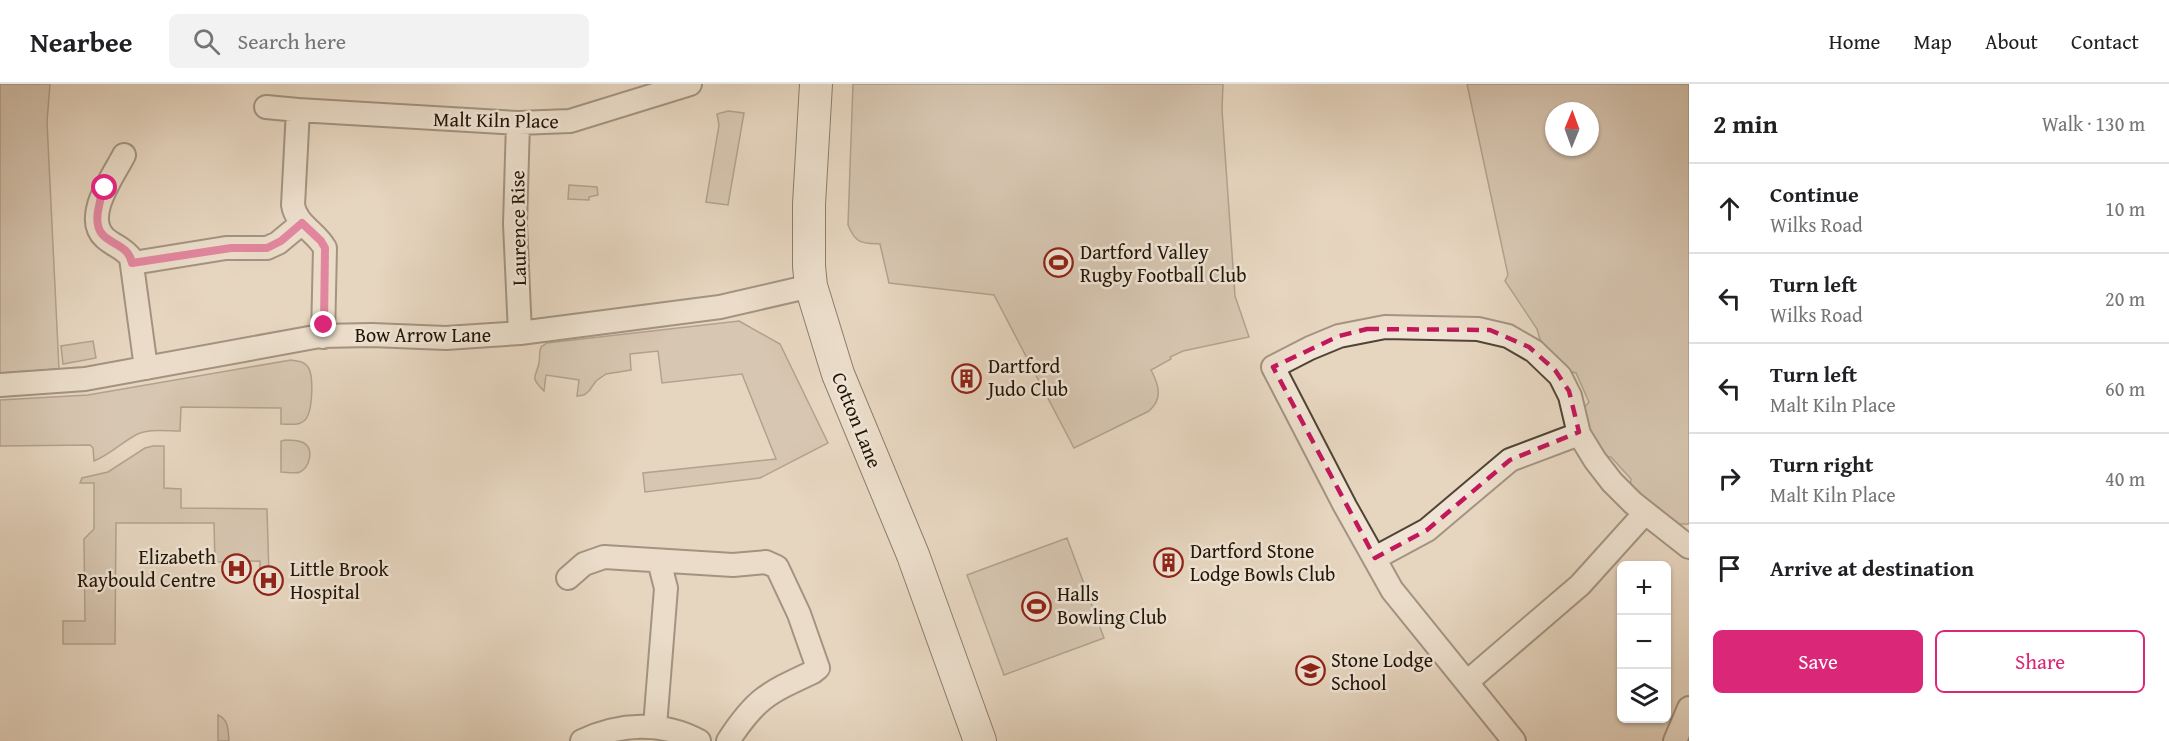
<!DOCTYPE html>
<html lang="en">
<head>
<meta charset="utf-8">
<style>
  :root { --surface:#fff; --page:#f2f2f2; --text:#202124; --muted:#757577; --line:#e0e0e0; --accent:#db2777 }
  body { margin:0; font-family:"Gentium Book Plus",serif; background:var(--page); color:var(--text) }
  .controls { position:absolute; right:18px; bottom:18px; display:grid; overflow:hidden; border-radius:9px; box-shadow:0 2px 4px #0004 }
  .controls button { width:54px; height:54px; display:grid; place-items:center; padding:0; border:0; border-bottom:2px solid var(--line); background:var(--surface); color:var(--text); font:30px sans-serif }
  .compass { position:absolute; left:1545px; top:18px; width:54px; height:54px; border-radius:50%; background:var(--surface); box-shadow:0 2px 4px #0004; rotate:1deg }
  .stop { position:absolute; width:18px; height:18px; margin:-14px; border:4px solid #db2777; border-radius:50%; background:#fff }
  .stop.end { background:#db2777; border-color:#fff; box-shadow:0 2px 6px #0008 }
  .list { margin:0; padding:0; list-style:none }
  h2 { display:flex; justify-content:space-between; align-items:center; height:78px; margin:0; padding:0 24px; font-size:26px }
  h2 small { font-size:20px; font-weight:400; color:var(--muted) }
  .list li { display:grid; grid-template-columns:39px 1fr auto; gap:18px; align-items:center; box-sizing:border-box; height:90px; padding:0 24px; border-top:2px solid var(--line) }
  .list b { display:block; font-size:22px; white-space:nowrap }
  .list p { margin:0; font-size:20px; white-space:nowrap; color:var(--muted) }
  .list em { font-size:20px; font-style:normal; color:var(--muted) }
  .actions { display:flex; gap:12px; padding:18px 24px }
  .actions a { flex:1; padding:14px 0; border:2px solid var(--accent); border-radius:9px; text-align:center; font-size:21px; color:var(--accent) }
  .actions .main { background:var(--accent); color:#fff }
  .icon { flex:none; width:33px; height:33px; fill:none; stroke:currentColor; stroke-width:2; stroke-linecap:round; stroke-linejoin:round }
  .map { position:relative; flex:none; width:1689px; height:657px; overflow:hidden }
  header { display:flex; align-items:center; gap:36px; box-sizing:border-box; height:84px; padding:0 30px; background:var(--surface); border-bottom:2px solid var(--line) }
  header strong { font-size:28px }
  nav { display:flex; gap:33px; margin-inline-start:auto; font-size:21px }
  .search { width:420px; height:54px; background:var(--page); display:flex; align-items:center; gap:15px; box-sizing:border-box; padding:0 21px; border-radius:9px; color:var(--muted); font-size:22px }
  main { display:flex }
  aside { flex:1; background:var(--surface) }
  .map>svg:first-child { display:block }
  .green { fill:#c5b4a0; stroke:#736453; stroke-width:1.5; fill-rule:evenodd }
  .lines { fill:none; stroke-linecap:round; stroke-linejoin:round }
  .minor-casing { stroke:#524434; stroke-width:26 }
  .secondary-casing { stroke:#211406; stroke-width:34 }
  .minor { stroke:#efe4d5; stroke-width:22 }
  .secondary { stroke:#efe4d5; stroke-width:32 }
  .route { stroke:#db2777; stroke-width:8 }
  .marked { fill:none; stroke:#c2185b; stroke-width:4.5; stroke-dasharray:12 8; stroke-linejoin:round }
  .labels { text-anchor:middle; stroke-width:5; stroke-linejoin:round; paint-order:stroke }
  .street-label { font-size:20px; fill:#211406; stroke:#efe4d5 }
  .poi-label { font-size:20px; fill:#211406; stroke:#efe4d5; text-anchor:start }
</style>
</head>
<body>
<header>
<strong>Nearbee</strong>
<div class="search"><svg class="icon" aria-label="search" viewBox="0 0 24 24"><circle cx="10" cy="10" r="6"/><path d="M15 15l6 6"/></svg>Search here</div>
<nav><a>Home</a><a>Map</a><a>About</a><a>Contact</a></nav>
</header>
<main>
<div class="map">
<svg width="1689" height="657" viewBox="0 0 1689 657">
  <rect width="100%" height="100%" fill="#e6d5bf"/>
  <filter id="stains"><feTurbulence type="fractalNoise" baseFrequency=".00333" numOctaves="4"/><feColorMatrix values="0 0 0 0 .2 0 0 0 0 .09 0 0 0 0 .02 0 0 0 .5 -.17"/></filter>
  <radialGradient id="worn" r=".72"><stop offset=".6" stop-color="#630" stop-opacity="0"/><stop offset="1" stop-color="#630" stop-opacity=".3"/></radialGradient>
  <!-- green -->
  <path class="green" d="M0 0H50L47 38 59 285 0 289Z
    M853 0H1223L1222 26 1235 212 1249 253 1183 267 1170 273 1171 275 1151 286C1159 301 1163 315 1149 327L1074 364 994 211 889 199 880 160C861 159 856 160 848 141Z
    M1467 0H1689V440H1678L1630 404 1631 395 1611 373H1603L1594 359 1581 327 1589 318 1576 289 1565 286 1542 262 1537 245 1505 197 1508 191ZM1554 27H1590V63H1554Z
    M728 27 744 29 728 121 706 118 719 41 717 30Z
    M569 101 597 103 598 111 589 113V116L568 115Z
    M739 237 780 260 828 359 760 394 645 408 643 389 776 375 742 290 662 299 658 267 630 270 631 286 606 290 596 297 589 307 584 311 577 312 579 296 546 291 544 307C529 292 536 294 539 279 540 273 539 268 541 263L547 259Z
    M93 257 96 274 63 280 61 262Z
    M291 276C297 277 304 277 308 283 314 292 313 330 304 337 298 342 289 340 281 340V324L181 323 180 347C165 347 147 344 134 352 120 360 109 371 94 377L93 364 90 361 0 362V316L88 311Z
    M285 356C291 356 299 356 304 359 314 365 310 383 300 388 295 390 287 388 281 388V357Z
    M153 362H164V404L181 405V424L267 425 269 492 260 493V477L215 478 214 439H116L115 560H63V537H85L84 455 94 445V399H80L82 394 108 388 145 364Z
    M1067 454 1104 554 1004 591 967 491Z
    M218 631C229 636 228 646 229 657H218Z"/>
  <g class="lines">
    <defs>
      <path id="minor" d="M266 23 298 26
        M518 39 515 140 520 249
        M124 71C114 91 82 133 105 154 114 162 124 164 131 174L146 284
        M133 179 226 164H267L278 159 302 139
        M323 253 325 164C316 148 296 140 293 121L298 26 518 39 570 37 690 0
        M0 301 85 295 320 252 372 251 446 254 520 249 720 223 811 202
        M1375 474 1427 446 1510 376 1579 350
        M568 494 584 480 604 473 733 481 766 478 777 483 799 530 818 584 813 588C768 609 756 614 728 657
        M1467 598 1580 501 1645 429
        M655 642 666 504 659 477
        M582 657C620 639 662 637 699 657
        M1514 657 1392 506 1345 422 1273 283 1310 264 1339 252 1385 243 1478 245 1508 252 1534 267 1560 292 1570 312 1579 350 1595 376 1612 398 1633 419 1689 463
        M1675 657 1689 624"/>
      <path id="secondary" d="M816 0 809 120V182L811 202 838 290 913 471 980 657"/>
    </defs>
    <!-- minor casing -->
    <use href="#minor" class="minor-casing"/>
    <!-- secondary casing -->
    <use href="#secondary" class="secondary-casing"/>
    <!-- minor -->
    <use href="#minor" class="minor"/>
    <!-- secondary -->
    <use href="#secondary" class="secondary"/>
  </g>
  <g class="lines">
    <!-- route -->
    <path class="route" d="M105 104C100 111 100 119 98 127 92 164 127 153 132 179L231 164H267L281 157 302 139 321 157 325 164 324 241"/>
  </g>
  <!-- marked area -->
  <path d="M0 0H1689V657H0ZM1367 245 1490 246 1529 263 1555 286 1569 307 1579 348 1510 376 1427 446 1375 474 1273 283 1339 252Z" fill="#e6d5bf" fill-opacity=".55" fill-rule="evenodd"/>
  <path class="marked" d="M1367 245 1490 246 1529 263 1555 286 1569 307 1579 348 1510 376 1427 446 1375 474 1273 283 1339 252Z"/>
  <!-- icons -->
  <defs>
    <symbol id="stadium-ring" viewBox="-11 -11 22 22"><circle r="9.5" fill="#efe4d5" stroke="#8f2418" stroke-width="1.5"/><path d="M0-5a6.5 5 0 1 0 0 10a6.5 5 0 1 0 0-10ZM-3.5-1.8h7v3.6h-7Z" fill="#8f2418"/></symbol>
    <symbol id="building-ring" viewBox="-11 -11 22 22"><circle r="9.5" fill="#efe4d5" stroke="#8f2418" stroke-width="1.5"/><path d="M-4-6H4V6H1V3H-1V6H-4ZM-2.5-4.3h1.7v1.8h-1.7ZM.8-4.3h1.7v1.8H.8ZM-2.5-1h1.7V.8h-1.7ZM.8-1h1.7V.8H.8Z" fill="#8f2418"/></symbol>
    <symbol id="hospital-ring" viewBox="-11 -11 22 22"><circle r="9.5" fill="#efe4d5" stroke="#8f2418" stroke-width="1.5"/><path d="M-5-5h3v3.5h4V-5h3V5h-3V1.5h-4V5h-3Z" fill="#8f2418"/></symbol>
    <symbol id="school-ring" viewBox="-11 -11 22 22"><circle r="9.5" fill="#efe4d5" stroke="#8f2418" stroke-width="1.5"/><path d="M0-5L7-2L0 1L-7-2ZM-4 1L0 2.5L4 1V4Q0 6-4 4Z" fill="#8f2418"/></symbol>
  </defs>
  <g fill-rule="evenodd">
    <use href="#stadium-ring" x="1042" y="162" width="33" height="33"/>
    <use href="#building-ring" x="950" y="278" width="33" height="33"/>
    <use href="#building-ring" x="1152" y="462" width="33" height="33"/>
    <use href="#hospital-ring" x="220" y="468" width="33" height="33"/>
    <use href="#hospital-ring" x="252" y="480" width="33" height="33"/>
    <use href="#stadium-ring" x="1020" y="506" width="33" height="33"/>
    <use href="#school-ring" x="1294" y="570" width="33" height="33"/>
  </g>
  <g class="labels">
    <!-- street labels -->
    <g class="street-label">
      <text transform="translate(496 36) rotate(1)" y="7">Malt Kiln Place</text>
      <text transform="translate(518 144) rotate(-91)" y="7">Laurence Rise</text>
      <text x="423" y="258">Bow Arrow Lane</text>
      <text transform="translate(857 336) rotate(68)" y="7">Cotton Lane</text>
    </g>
    <!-- poi labels -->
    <g class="poi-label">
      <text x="1080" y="175">Dartford Valley<tspan x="1080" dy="23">Rugby Football Club</tspan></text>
      <text x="988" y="289">Dartford<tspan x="988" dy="23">Judo Club</tspan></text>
      <text x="1190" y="474">Dartford Stone<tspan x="1190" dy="23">Lodge Bowls Club</tspan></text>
      <text x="216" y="480" text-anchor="end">Elizabeth<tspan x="216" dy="23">Raybould Centre</tspan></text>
      <text x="290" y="492">Little Brook<tspan x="290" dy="23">Hospital</tspan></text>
      <text x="1057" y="517">Halls<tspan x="1057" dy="23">Bowling Club</tspan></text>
      <text x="1331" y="583">Stone Lodge<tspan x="1331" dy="23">School</tspan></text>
    </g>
  </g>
  <rect width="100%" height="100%" filter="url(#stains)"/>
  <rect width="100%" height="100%" fill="url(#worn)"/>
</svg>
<div class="controls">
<button>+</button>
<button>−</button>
<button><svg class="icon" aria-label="layers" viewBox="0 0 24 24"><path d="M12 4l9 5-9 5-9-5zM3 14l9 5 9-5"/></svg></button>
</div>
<svg class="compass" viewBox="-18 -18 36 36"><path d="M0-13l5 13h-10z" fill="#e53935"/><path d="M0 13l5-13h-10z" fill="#757577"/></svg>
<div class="stop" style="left:105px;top:104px"></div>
<div class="stop end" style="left:324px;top:241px"></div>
</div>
<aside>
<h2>2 min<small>Walk · 130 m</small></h2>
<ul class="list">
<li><svg class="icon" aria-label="ahead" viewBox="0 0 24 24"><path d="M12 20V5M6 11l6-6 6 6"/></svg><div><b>Continue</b><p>Wilks Road</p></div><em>10 m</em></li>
<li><svg class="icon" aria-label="left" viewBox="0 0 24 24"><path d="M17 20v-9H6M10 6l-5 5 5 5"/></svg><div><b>Turn left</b><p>Wilks Road</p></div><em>20 m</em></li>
<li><svg class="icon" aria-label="left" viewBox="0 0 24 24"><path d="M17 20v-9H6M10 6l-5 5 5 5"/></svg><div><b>Turn left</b><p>Malt Kiln Place</p></div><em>60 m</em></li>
<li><svg class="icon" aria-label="right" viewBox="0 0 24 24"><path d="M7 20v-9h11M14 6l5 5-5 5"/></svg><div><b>Turn right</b><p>Malt Kiln Place</p></div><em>40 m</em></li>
<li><svg class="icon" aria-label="arrive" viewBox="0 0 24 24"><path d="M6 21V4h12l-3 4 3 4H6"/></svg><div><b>Arrive at destination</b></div></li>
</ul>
<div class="actions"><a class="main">Save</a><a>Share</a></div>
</aside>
</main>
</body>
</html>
